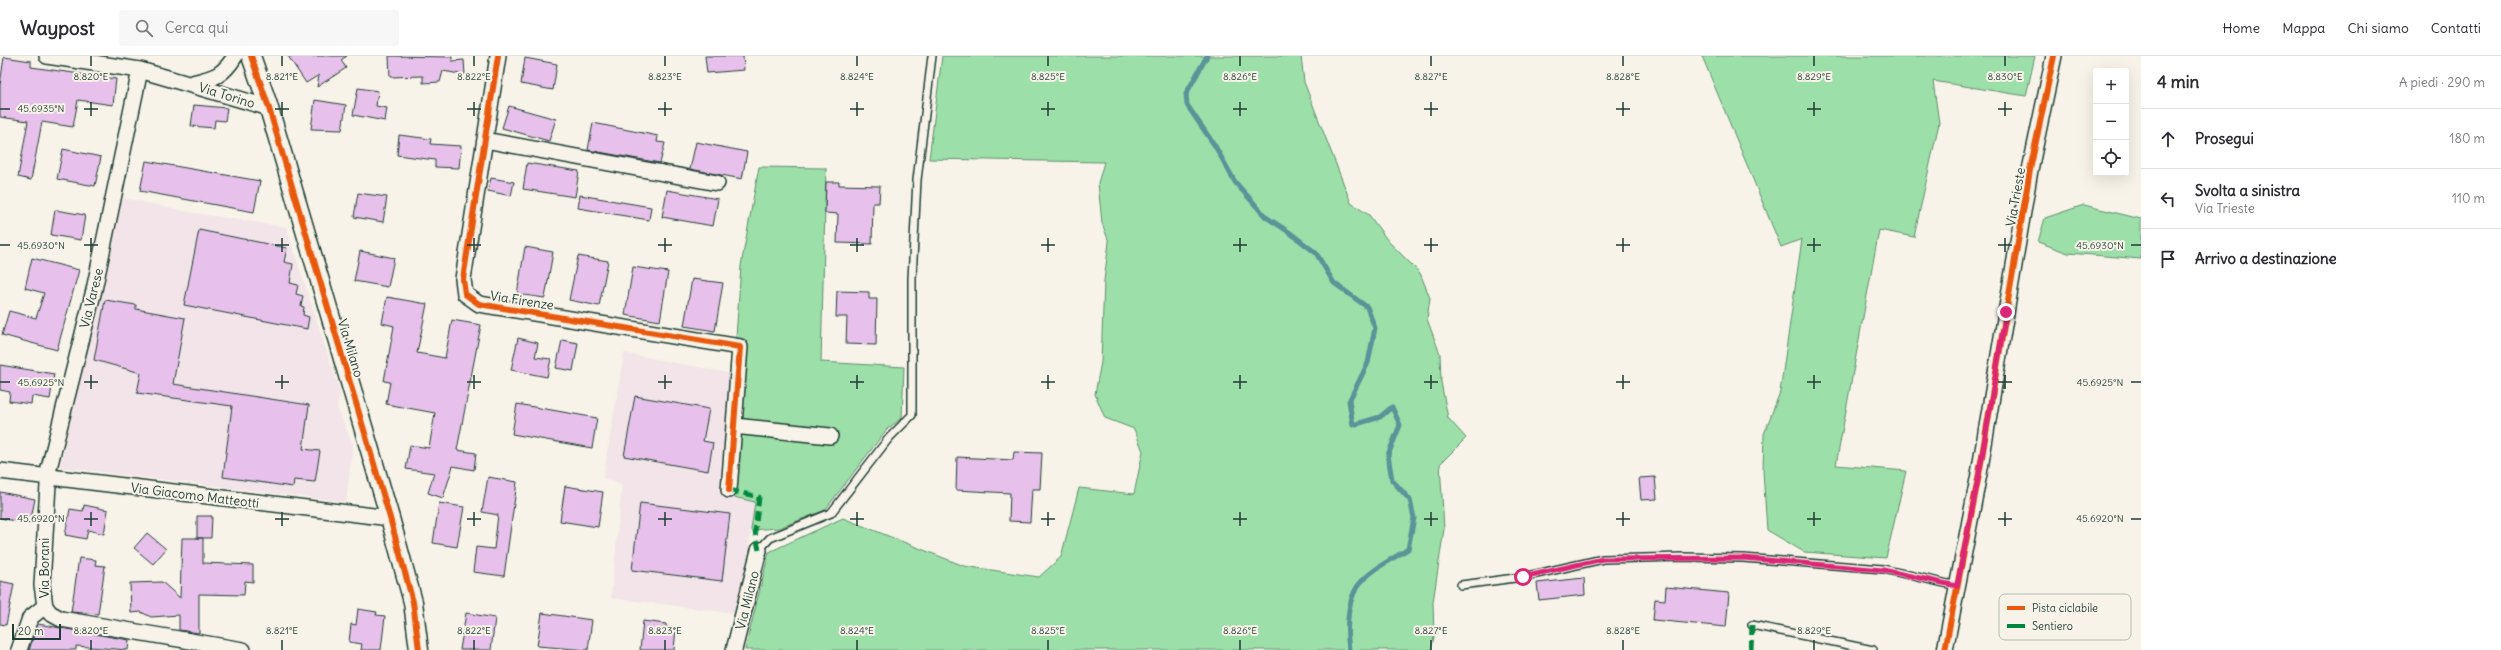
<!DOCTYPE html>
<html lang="it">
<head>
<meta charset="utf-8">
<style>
  :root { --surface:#fff; --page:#f7f7f7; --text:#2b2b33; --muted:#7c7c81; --line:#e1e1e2 }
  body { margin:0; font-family:Delius,sans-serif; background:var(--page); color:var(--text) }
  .controls { position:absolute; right:12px; top:12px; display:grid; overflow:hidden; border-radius:4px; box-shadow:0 4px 16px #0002 }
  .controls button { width:36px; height:36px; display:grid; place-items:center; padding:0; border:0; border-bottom:1px solid var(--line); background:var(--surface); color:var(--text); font:20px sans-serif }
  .scale { position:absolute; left:12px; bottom:10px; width:49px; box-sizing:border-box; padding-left:4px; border:2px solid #1f3d34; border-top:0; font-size:11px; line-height:14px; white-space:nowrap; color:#1f3d34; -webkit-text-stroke:3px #f7f3e8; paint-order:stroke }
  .stop { position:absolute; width:12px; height:12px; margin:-9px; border:3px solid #db2777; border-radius:50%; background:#fff }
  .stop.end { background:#db2777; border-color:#fff; box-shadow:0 1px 4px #0008 }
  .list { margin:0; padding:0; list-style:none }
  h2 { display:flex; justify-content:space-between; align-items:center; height:52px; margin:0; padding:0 16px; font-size:17px }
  h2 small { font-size:13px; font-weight:400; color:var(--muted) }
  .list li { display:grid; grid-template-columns:26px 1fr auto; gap:12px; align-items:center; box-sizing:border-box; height:60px; padding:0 16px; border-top:1px solid var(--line) }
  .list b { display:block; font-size:15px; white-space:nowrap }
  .list p { margin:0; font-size:13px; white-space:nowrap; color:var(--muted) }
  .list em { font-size:13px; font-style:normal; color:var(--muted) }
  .icon { flex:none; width:22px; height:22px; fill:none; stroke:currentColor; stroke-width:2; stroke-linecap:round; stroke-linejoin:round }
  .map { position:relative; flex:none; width:2141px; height:594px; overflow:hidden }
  header { display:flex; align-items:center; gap:24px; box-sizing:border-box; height:56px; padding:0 20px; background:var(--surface); border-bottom:1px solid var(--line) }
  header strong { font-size:19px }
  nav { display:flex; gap:22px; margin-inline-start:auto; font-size:14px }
  .search { width:280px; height:36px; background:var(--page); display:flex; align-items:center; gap:10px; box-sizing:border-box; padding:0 14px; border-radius:4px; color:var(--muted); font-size:15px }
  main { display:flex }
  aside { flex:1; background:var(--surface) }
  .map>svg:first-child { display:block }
  .built { fill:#f2e4e9 }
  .green { fill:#9ddfa9; stroke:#5e8e6e }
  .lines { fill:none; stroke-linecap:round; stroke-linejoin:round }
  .stream { stroke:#589498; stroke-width:5 }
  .building { fill:#e7c1eb; stroke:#1f3d34 }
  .service-casing { stroke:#1f3d34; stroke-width:10 }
  .minor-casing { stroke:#1f3d34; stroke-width:18 }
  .tertiary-casing { stroke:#1f3d34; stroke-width:21 }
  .service { stroke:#f7f3e8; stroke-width:7 }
  .minor { stroke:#f7f3e8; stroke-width:15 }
  .tertiary { stroke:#f7f3e8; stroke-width:18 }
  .quiet { stroke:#00873e; stroke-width:5; stroke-dasharray:10 5; stroke-linecap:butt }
  .cycleway-casing { stroke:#f7f3e8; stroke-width:8 }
  .cycleway { stroke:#e8590c; stroke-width:6 }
  .route { stroke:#db2777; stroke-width:5 }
  .ticks { fill:none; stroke:#1f3d34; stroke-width:1.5 }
  .labels { text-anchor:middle; stroke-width:4; stroke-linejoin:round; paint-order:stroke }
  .street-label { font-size:13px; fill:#1f3d34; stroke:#f7f3e8 }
  .key { fill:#f7f3e8; stroke:#b6bcb2; stroke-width:1 }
  .key-label { font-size:11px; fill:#1f3d34 }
  .ticks-label { font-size:10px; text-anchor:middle; fill:#1f3d34; stroke:#f7f3e8; stroke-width:4; stroke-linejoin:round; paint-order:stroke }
</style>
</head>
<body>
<header>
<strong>Waypost</strong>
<div class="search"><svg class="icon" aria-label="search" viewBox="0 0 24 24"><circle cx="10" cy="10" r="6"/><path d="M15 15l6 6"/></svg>Cerca qui</div>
<nav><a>Home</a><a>Mappa</a><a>Chi siamo</a><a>Contatti</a></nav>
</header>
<main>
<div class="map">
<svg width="2141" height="594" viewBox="0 0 2141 594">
  <rect width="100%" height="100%" fill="#f7f3e8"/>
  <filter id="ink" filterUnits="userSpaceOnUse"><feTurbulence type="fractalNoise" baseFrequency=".025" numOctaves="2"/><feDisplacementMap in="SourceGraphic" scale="8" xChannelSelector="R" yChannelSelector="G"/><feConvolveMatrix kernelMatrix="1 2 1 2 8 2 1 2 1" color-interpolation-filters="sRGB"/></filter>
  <g filter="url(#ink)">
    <!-- built -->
    <path class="built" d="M123 142 194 157 286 171 340 336 337 352 353 388 346 446 60 411Z
      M624 297 734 318 755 446 743 534 733 557 611 542 622 428 603 422Z"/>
    <!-- green -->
    <path class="green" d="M942 0H1301L1304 26 1351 147 1369 159 1388 185 1420 217 1430 242 1427 263 1440 298 1441 326 1448 362 1466 382 1440 408 1444 473 1433 546 1434 581 1431 594H745L769 496 843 462 964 510 1039 521 1061 501 1079 432 1134 438 1143 395 1134 373 1105 362 1095 338 1101 306 1104 225 1109 186 1102 167 1098 127 1104 106 929 103Z
      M1702 0H2035L2026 40 1933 25 1939 67 1914 181 1879 174 1836 409 1906 415 1886 502 1804 496 1767 474 1763 415 1764 378 1780 336 1802 183 1781 191Z
      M759 111 826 112 821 306 904 311 902 362 887 373 825 454 779 472 751 474 755 446 725 439 741 210Z
      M2084 149 2141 163V203L2068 197 2038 186 2045 162Z"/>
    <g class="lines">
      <!-- stream -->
      <path class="stream" d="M1207 0 1186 38 1187 49 1215 90 1235 126 1266 161 1289 176 1316 197 1334 227 1367 251 1375 272 1368 307 1349 345 1353 369 1380 361 1392 351 1400 369 1388 399 1392 424 1410 444 1414 462 1408 493C1394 502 1377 510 1365 522 1346 538 1346 572 1349 594"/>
    </g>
    <!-- building -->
    <path class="building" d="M288 0H347L341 4 346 12 317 31 319 19 306 27Z
      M389 0 452 1V5L464 4 465 19 443 15 440 26 423 27V20L390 21Z
      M705 0H743L744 14 707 17Z
      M4 1 31 5V11L116 23 113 49 78 44 73 71 42 66 31 124 18 121 28 65 0 61V29Z
      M525 2 557 8 553 34 521 28Z
      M358 32 378 35 376 50 387 52 385 65 353 59Z
      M315 44 346 49 342 74 311 73Z
      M194 49 227 52 225 65 215 64 214 72 191 70Z
      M509 50 556 63 549 85 502 72Z
      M593 67 658 80 657 86 665 87 660 107 588 94Z
      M399 79 431 83 430 88 461 90 459 112 435 111V104L397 99Z
      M696 86 747 96 742 123 690 113Z
      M63 93 101 101 95 130 57 123Z
      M146 105 260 125 254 156 140 135Z
      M527 107 579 115 575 141 523 133Z
      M491 122 514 126 511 140 488 135Z
      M826 126H839V129L880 130 879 147H873L872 188 837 187 838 158 825 157Z
      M667 134 718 143 713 170 662 161Z
      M358 137 387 141 383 166 354 161Z
      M580 139 651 151 649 164 578 152Z
      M55 154 85 159 81 184 51 179Z
      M199 174 287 192 284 206 293 208 290 227 298 229 296 238 303 240 301 250 304 251 303 259 309 261 307 273 184 249Z
      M525 191 553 196 545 242 517 238Z
      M360 195 394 202 388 231 354 225Z
      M578 200 608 205 599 250 569 244Z
      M32 202 79 214 57 294 2 279 9 255 36 262 44 237 25 232Z
      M633 211 668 216 660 265 625 259Z
      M692 223 723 227 715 275 684 270Z
      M837 235 869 236V243H877L876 289 846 288 847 261H836Z
      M387 241 427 248 417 297 445 302 452 264 481 269 457 394 476 397 474 414 453 410 443 442 428 437 434 417 406 413 410 389 429 392 435 357 386 348 390 326 384 325 394 270 382 267Z
      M105 244 136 249V253L185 262 173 328 309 349 303 393 320 395 315 426 294 424 293 431 223 421 232 350 137 337 141 317 94 304Z
      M518 282 538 287 535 301 551 303 547 321 511 314Z
      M562 284 578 287 573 315 556 312Z
      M0 309 54 318 50 343 32 340 31 348 9 345 10 336 0 334Z
      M635 340 709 353 703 385 713 387 708 415 624 400Z
      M517 348 597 362 592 392 512 378Z
      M1014 396 1042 397 1040 433H1032L1030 466 1009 465 1010 437 956 434 957 401 1013 404Z
      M488 421 517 426 504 520 473 516 476 491 494 493 498 459 482 456Z
      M1655 421 1657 443 1641 444 1639 422Z
      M565 430 603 436 598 471 560 465Z
      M0 436 35 443 30 468 0 462Z
      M439 447 464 451 457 491 433 487Z
      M640 447 730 458 722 525 632 514Z
      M84 449 108 454 104 478 88 474 86 483 65 479 70 453 83 455Z
      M197 460H212L211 482H197Z
      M147 477 166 493 153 508 134 492Z
      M182 482H203V507L253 509V526L245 525 244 539 199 538V577L179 574V559L151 561 141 556 131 557 130 527 162 526 180 542Z
      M79 502 96 504 95 509 105 510 98 558 71 556Z
      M1584 522 1585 539 1539 544 1537 527Z
      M0 525 14 528 6 569 0 568Z
      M1666 531 1729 537 1726 571 1653 564 1655 543 1665 544Z
      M358 553 377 556 376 559 385 560 381 594H361L362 588 349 586 351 568 356 569Z
      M466 557 495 562 491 594H460Z
      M542 557 592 564 588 594 537 590Z
      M643 565 666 568V571L676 572 674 594H640Z
      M38 568 129 584 128 594 76 590V594H29Z"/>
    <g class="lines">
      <defs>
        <path id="service" d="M759 494 770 482 831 457 889 382 912 359V223L917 124 932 0
          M1461 529 1523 521 1603 503 1683 501 1743 502 1883 513 1957 530
          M1752 569 1873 594"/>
        <path id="minor" d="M47 0 140 14 263 50
          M498 0 463 223 465 238 479 248 740 291 729 434
          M192 27C214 22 223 20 235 0
          M485 84 717 127
          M734 370 830 380
          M0 415 390 462
          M45 550 50 557 61 563 243 594
          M19 594 30 562 45 550 42 529 49 412 94 234 140 14
          M734 594 759 494
          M1945 594 1979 418 2030 114 2054 0"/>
        <path id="tertiary" d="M251 0 268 49 390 462 413 546 419 594"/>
      </defs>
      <!-- service casing -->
      <use href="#service" class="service-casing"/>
      <!-- minor casing -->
      <use href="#minor" class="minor-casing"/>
      <!-- tertiary casing -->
      <use href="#tertiary" class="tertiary-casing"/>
      <!-- service -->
      <use href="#service" class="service"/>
      <!-- minor -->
      <use href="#minor" class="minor"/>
      <!-- tertiary -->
      <use href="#tertiary" class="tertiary"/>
      <!-- quiet -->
      <path class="quiet" d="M729 434 759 441 755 476 759 494
        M1751 594 1752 569"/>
      <defs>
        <path id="cycleway" d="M251 0 268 49 390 462 413 546 419 594
          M498 0 463 223 465 238 479 248 740 291 729 434
          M1945 594 1979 418 2030 114 2054 0"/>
      </defs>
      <!-- cycleway casing -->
      <use href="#cycleway" class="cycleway-casing"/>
      <!-- cycleway -->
      <use href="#cycleway" class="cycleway"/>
    </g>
  </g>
  <g class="lines" filter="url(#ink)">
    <!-- route -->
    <path class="route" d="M1523 521 1603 503 1743 502 1883 514 1957 530 1979 418 2006 256"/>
  </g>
  <!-- ticks -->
  <path class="ticks" d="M91 0V10M282 0V10M474 0V10M665 0V10M857 0V10M1048 0V10M1240 0V10M1431 0V10M1623 0V10M1814 0V10M2005 0V10M91 46V60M282 46V60M474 46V60M665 46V60M857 46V60M1048 46V60M1240 46V60M1431 46V60M1623 46V60M1814 46V60M2005 46V60M0 53H10M84 53H98M275 53H289M467 53H481M658 53H672M850 53H864M1041 53H1055M1233 53H1247M1424 53H1438M1616 53H1630M1807 53H1821M1998 53H2012M91 182V196M282 182V196M474 182V196M665 182V196M857 182V196M1048 182V196M1240 182V196M1431 182V196M1623 182V196M1814 182V196M2005 182V196M0 189H10M84 189H98M275 189H289M467 189H481M658 189H672M850 189H864M1041 189H1055M1233 189H1247M1424 189H1438M1616 189H1630M1807 189H1821M1998 189H2012M2131 189H2141M91 319V333M282 319V333M474 319V333M665 319V333M857 319V333M1048 319V333M1240 319V333M1431 319V333M1623 319V333M1814 319V333M2005 319V333M0 326H10M84 326H98M275 326H289M467 326H481M658 326H672M850 326H864M1041 326H1055M1233 326H1247M1424 326H1438M1616 326H1630M1807 326H1821M1998 326H2012M2131 326H2141M91 456V470M282 456V470M474 456V470M665 456V470M857 456V470M1048 456V470M1240 456V470M1431 456V470M1623 456V470M1814 456V470M2005 456V470M0 463H10M84 463H98M275 463H289M467 463H481M658 463H672M850 463H864M1041 463H1055M1233 463H1247M1424 463H1438M1616 463H1630M1807 463H1821M1998 463H2012M2131 463H2141M91 584V594M282 584V594M474 584V594M665 584V594M857 584V594M1048 584V594M1240 584V594M1431 584V594M1623 584V594M1814 584V594"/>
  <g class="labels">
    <!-- street labels -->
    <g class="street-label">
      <text transform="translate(227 39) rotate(17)" y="5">Via Torino</text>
      <text transform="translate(2015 141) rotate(-80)" y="5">Via Trieste</text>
      <text transform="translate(91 242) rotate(-76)" y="5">Via Varese</text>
      <text transform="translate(522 244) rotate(9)" y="5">Via Firenze</text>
      <text transform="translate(351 292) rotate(73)" y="5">Via Milano</text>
      <text transform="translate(195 439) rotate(7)" y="5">Via Giacomo Matteotti</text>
      <text transform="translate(44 512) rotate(-90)" y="5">Via Borani</text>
      <text transform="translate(747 544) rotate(-76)" y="5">Via Milano</text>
    </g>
  </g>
  <!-- legend -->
  <rect x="1999" y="538" width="132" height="46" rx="6" class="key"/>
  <rect x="2007" y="550" width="18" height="4" fill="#e8590c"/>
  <rect x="2007" y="568" width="18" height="4" fill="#00873e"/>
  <g class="key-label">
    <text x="2032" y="556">Pista ciclabile</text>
    <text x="2032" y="574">Sentiero</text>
  </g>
  <g class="ticks-label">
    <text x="91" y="24">8.820°E</text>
    <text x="282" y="24">8.821°E</text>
    <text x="474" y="24">8.822°E</text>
    <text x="665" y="24">8.823°E</text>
    <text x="857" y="24">8.824°E</text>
    <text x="1048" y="24">8.825°E</text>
    <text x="1240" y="24">8.826°E</text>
    <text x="1431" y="24">8.827°E</text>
    <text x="1623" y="24">8.828°E</text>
    <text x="1814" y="24">8.829°E</text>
    <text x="2005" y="24">8.830°E</text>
    <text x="41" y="56">45.6935°N</text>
    <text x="41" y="193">45.6930°N</text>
    <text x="2100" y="193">45.6930°N</text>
    <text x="41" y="330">45.6925°N</text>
    <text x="2100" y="330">45.6925°N</text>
    <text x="41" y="466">45.6920°N</text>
    <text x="2100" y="466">45.6920°N</text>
    <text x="91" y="578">8.820°E</text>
    <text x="282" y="578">8.821°E</text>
    <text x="474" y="578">8.822°E</text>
    <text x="665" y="578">8.823°E</text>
    <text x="857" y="578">8.824°E</text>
    <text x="1048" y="578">8.825°E</text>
    <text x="1240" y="578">8.826°E</text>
    <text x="1431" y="578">8.827°E</text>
    <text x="1623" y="578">8.828°E</text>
    <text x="1814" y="578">8.829°E</text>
  </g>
</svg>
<div class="controls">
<button>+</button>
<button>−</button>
<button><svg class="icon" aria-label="locate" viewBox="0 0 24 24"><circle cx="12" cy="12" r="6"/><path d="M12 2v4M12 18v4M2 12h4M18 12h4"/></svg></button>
</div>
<div class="scale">20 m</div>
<div class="stop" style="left:1523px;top:521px"></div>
<div class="stop end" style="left:2006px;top:256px"></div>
</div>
<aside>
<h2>4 min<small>A piedi · 290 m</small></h2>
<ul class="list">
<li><svg class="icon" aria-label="ahead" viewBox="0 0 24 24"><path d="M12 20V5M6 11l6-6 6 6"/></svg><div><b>Prosegui</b></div><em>180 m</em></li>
<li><svg class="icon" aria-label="left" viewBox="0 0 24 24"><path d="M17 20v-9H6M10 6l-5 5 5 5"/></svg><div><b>Svolta a sinistra</b><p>Via Trieste</p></div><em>110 m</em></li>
<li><svg class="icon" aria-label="arrive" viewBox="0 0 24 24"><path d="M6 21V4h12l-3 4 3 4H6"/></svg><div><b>Arrivo a destinazione</b></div></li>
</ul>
</aside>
</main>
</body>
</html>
